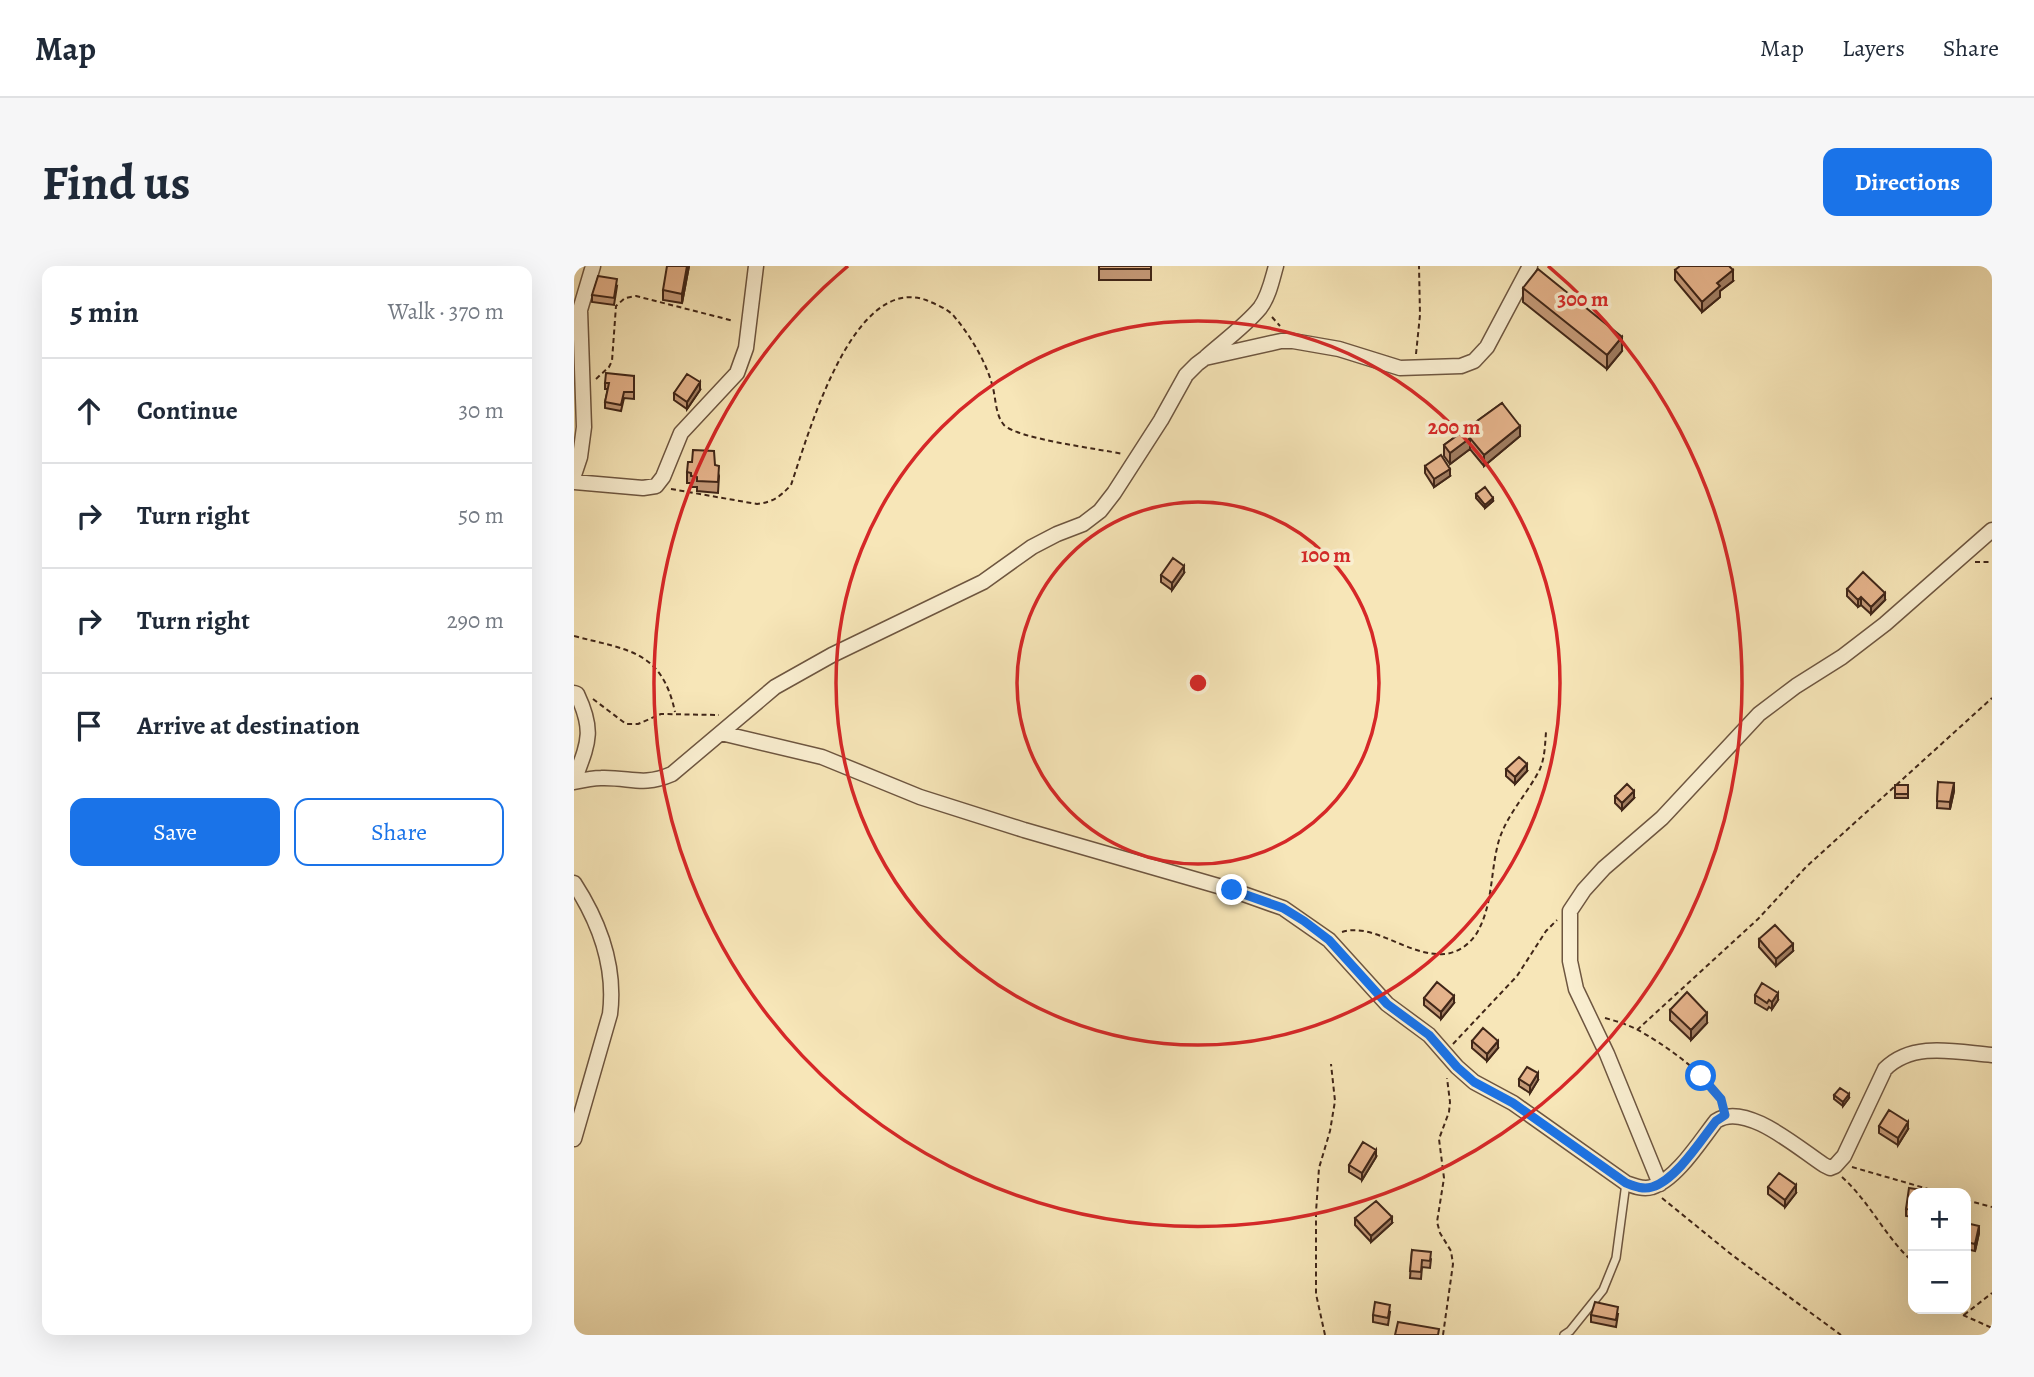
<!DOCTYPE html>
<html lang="en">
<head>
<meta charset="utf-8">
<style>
  :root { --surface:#fff; --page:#f6f6f7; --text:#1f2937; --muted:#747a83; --line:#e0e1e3; --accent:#1a73e8 }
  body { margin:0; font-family:Alegreya,serif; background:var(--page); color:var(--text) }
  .controls { position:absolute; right:21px; bottom:21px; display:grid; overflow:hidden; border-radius:14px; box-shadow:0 7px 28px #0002 }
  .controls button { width:63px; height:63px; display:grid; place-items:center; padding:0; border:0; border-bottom:2px solid var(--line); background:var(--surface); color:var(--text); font:35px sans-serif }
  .stop { position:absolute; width:21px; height:21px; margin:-16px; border:5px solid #1a73e8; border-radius:50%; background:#fff }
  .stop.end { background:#1a73e8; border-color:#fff; box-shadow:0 2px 7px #0008 }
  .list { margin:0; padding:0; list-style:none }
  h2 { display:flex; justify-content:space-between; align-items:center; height:91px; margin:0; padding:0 28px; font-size:30px }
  h2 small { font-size:23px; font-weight:400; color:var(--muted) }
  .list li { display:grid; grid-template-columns:46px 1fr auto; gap:21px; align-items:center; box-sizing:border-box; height:105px; padding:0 28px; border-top:2px solid var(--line) }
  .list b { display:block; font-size:26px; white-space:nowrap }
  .list em { font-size:23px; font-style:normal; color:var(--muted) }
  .actions { display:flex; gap:14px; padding:21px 28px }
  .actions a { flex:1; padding:16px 0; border:2px solid var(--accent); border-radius:14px; text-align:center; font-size:24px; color:var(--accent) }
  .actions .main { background:var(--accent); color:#fff }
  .icon { flex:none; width:38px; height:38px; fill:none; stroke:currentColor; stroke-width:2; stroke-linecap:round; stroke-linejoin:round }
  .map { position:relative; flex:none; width:1418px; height:1069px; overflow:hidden; border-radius:14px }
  header { display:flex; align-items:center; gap:42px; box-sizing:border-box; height:98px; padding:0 35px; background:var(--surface); border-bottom:2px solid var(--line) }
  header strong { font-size:33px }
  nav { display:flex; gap:38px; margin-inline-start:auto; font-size:24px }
  .intro { display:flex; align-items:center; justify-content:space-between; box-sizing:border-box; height:168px; padding:0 42px }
  h1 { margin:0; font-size:49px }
  .button { padding:18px 32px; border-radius:14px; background:var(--accent); color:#fff; font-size:24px; font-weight:700 }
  main { display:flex; gap:42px; padding:0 42px }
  aside { flex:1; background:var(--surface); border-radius:14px; box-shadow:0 7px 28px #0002 }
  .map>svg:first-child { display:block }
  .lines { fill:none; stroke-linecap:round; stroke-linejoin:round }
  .lane-casing { stroke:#6e5640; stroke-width:10 }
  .street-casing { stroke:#6e5640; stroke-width:17 }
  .path { stroke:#402618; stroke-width:2; stroke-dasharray:5 3.5; stroke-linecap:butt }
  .lane { stroke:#faefd1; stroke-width:7 }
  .street { stroke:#faefd1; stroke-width:14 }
  .wall { fill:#c59a78; stroke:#402618; stroke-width:2 }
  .shaded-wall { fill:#a07d61; stroke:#402618; stroke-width:2 }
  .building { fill:#e5b38b; stroke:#402618; stroke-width:2 }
  .route { stroke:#1a73e8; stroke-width:9 }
  .ring { fill:none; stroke:#d62828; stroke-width:3.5 }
  .centre { fill:#d62828; stroke:#faefd1; stroke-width:3.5 }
  .ring-label { font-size:21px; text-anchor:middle; font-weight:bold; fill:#d62828; stroke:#faefd1; stroke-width:7; stroke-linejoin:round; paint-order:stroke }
</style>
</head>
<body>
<header>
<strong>Map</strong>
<nav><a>Map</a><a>Layers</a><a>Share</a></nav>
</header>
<div class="intro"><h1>Find us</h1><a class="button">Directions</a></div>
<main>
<aside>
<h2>5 min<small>Walk · 370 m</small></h2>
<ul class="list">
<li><svg class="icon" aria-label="ahead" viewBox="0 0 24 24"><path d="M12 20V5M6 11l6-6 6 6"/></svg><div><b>Continue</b></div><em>30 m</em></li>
<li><svg class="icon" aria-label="right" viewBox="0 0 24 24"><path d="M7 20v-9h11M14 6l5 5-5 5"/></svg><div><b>Turn right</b></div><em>50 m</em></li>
<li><svg class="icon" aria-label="right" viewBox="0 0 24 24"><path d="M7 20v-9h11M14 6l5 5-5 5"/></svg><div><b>Turn right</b></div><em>290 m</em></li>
<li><svg class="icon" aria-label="arrive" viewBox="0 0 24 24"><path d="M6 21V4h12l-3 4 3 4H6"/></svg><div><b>Arrive at destination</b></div></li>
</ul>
<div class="actions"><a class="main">Save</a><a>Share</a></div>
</aside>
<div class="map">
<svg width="1418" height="1069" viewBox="0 0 1418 1069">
  <rect width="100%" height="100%" fill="#f7e6b8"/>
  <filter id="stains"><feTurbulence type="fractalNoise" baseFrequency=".00286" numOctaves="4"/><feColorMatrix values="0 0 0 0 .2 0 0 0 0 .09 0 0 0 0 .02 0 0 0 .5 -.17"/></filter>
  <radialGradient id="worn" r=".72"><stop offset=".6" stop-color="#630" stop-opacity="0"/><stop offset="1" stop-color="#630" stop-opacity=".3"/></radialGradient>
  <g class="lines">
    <defs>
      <path id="lane" d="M990 1069 996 1065 1029 1024 1042 992 1052 917"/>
      <path id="street" d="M632 91C650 75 671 60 686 42 695 30 698 14 702 0
        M0 209 6 191 10 161 6 44 19 0
        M0 216 69 222 82 220 89 211 107 167 163 107 172 82 182 0
        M0 427 3 428C21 466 14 477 0 515
        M147 467 248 491 346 531 450 564 658 624 709 642 755 674 813 738 855 769 883 801 900 816 939 837 1052 917C1060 920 1069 924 1078 921 1102 914 1127 874 1142 855 1171 835 1224 882 1250 899L1256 902 1261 900 1270 890 1311 803C1339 775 1382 786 1418 789
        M0 516C9 514 18 512 27 512 57 511 68 521 98 508L201 421 258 389 409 316 458 281 483 268 509 258 526 245 540 227 587 154 612 109 623 98 631 92 707 75H719L765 83 826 102 887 100 900 95 913 81 956 0
        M0 617C26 657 42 700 36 748L0 873
        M1086 918 1033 788 1002 723 996 695V645L1010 624 1030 602 1088 552 1185 448 1222 420 1268 391 1311 358 1418 264"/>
    </defs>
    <!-- lane casing -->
    <use href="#lane" class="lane-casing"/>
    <!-- street casing -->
    <use href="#street" class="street-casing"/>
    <!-- path -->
    <path class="path" d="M698 51 706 60
      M842 88 846 49 845 0
      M22 113 35 101 38 95 42 40 51 32 62 30 160 55
      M97 223 183 238C199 236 206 231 217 219 234 170 278 8 352 34 361 38 372 42 379 49 396 69 411 94 418 118 422 131 421 149 430 159 444 173 526 183 549 188
      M1401 296H1418
      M0 370C53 384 88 384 101 446
      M19 433 52 458H64L87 448 145 449
      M768 666C800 656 835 691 870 688 886 687 900 675 906 661 918 636 917 608 923 582 929 552 953 529 966 503 971 491 971 478 972 466
      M1031 752C1042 755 1052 758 1062 763 1087 776 1138 811 1148 838
      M1063 764 1184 653 1232 601 1418 432
      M879 778 943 710 972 665 983 654
      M1278 901 1368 927
      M1268 911C1296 936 1311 971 1339 996
      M1088 932 1158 989 1267 1069
      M1392 934 1418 941
      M1383 1043 1389 1049 1418 1062
      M1390 1049 1418 1027
      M751 1069 742 1028V946L745 902 756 865 761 835 757 798
      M869 1069 879 998 877 985 866 967 863 956 870 912 865 873 875 846 876 836 873 812"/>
    <!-- lane -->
    <use href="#lane" class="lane"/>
    <!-- street -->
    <use href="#street" class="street"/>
  </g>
  <!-- wall -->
  <path class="wall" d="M115 0 108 37 89 34V24Z
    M525 0H577V14H525Z
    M1101 4 1159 15 1146 25V31L1128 46 1101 14Z
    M43 20 40 39 18 36V29Z
    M949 22 1048 85 1033 103 949 36Z
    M60 110V133L50 132 47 145 31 142V136L34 123H31V117Z
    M126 124 113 143 100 134V127Z
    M928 137 946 170 910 200 896 183 876 198 870 190V179Z
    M141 199 145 210 144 227 123 225V221H117V217H113V206Z
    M851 200 876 210 860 221 851 207Z
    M902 228 919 235 911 242 902 232Z
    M610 307 598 324 587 316V309Z
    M1273 323 1311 334 1297 348 1287 339 1284 341 1273 330Z
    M932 503 953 505 941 518 932 510Z
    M1364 516 1380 525 1376 543 1363 542Z
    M1321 519H1334V532H1321Z
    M1041 530 1060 532 1048 544 1041 537Z
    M1185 673 1219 685 1202 700 1185 681Z
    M1181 729 1204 734 1198 743 1195 741 1193 744 1181 737Z
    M850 732 880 737 867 753 850 739Z
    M1096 744 1133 757 1117 774 1096 754Z
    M898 775 924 782 913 795 898 782Z
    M945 813 964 814 956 827 945 820Z
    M1260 829 1275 832 1269 840 1260 833Z
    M1305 860 1334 863 1324 879 1305 867Z
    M802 891 788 914 775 906V899Z
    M1194 921 1222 927 1211 941 1194 928Z
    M1339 927V951L1332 950V943Z
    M781 952 818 957 797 976 781 959Z
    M1392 957 1405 967 1401 985 1392 983Z
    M838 984 857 993 856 1002 848 1001 847 1013 836 1012Z
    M816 1046 814 1059 799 1056V1049Z
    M1044 1048 1042 1061 1017 1056V1049Z"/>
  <!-- shaded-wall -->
  <path class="shaded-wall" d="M113 0H115L108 37V28Z
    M1159 4V15L1146 25V31L1128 46V36L1143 17Z
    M1048 71V85L1033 103V89Z
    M126 116V124L113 143V136Z
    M946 160V170L910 200V189Z
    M896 172V183L876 198V187Z
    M876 203V210L860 221V213Z
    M919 232V235L911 242V239Z
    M610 300V307L598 324V317Z
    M1311 327V334L1297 348V341Z
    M1287 331V339L1284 341V334Z
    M953 498V505L941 518V511Z
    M1380 517V525L1376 543V536Z
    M1060 525V532L1048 544V537Z
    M1219 678V685L1202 700V693Z
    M1204 727V734L1198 743V736Z
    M880 730V737L867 753V746Z
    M1133 747V757L1117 774V764Z
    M924 775V782L913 795V788Z
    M964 807V814L956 827V820Z
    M1275 828V832L1269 840V836Z
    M1334 856V863L1324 879V872Z
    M802 884V891L788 914V907Z
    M1222 919V927L1211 941V934Z
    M818 951V957L797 976V970Z
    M1405 960V967L1401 985V978Z"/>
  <!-- building -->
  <path class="building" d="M93 0H113L108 28 89 24Z
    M525 0H577V3H525Z
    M1106 0H1155L1159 4 1143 17 1146 20 1128 36 1101 4Z
    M964 3 1048 71 1033 89 949 22Z
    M24 10 43 13 40 32 18 29Z
    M32 107 60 110V126H50L47 139 31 136 35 117H31Z
    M113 108 126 116 113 136 100 127Z
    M928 137 946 160 910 189 896 172 876 187 870 179Z
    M119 184 140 185 141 199 145 200 144 216 123 215V211L117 210V207L113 206 114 196H118Z
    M867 189 876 203 860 213 851 200Z
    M911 221 919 232 911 239 902 228Z
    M599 292 610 300 598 317 587 309Z
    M1289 306 1311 327 1297 341 1287 331 1284 334 1273 323Z
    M945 491 953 498 941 511 932 503Z
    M1364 516 1380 517 1376 536 1363 535Z
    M1053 518 1060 525 1048 537 1041 530Z
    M1321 519H1334V528H1321Z
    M1201 659 1219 678 1202 693 1185 673Z
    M863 716 880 730 867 746 850 732Z
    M1188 717 1204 727 1198 736 1195 734 1193 737 1181 729Z
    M1113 726 1133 747 1117 764 1096 744Z
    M909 762 924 775 913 788 898 775Z
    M953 801 964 807 956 820 945 813Z
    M1266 822 1275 828 1269 836 1260 829Z
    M1315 844 1334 856 1324 872 1305 860Z
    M789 876 802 884 788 907 775 899Z
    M1205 907 1222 919 1211 934 1194 921Z
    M1335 922 1355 925V927H1339V944L1332 943Z
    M802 935 818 951 797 970 781 952Z
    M1392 957 1405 960 1401 978 1392 976Z
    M838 984 857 986 856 995 848 994 847 1006 836 1005Z
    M801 1036 816 1039 814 1052 799 1049Z
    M1021 1036 1044 1041 1042 1054 1017 1049Z
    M824 1056 865 1063 864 1069H821Z"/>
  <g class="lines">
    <!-- route -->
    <path class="route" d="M658 624 709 642 730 655 755 674 813 738 855 769 883 801 900 816 939 837 1052 917C1060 920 1069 924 1078 921 1102 914 1127 874 1142 855L1151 849 1147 833 1127 810"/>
  </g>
  <!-- distance rings -->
  <g class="ring">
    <circle cx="624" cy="417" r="181"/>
    <circle cx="624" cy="417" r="362"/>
    <path d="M974 0A544 544 0 1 1 274 0"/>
  </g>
  <circle cx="624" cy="417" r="10" class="centre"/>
  <g class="ring-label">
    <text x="1009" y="40">300 m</text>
    <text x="880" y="168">200 m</text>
    <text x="752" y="296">100 m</text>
  </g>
  <rect width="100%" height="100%" filter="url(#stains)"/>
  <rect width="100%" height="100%" fill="url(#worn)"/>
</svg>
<div class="controls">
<button>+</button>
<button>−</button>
</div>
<div class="stop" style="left:1127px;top:810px"></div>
<div class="stop end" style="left:658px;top:624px"></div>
</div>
</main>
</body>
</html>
